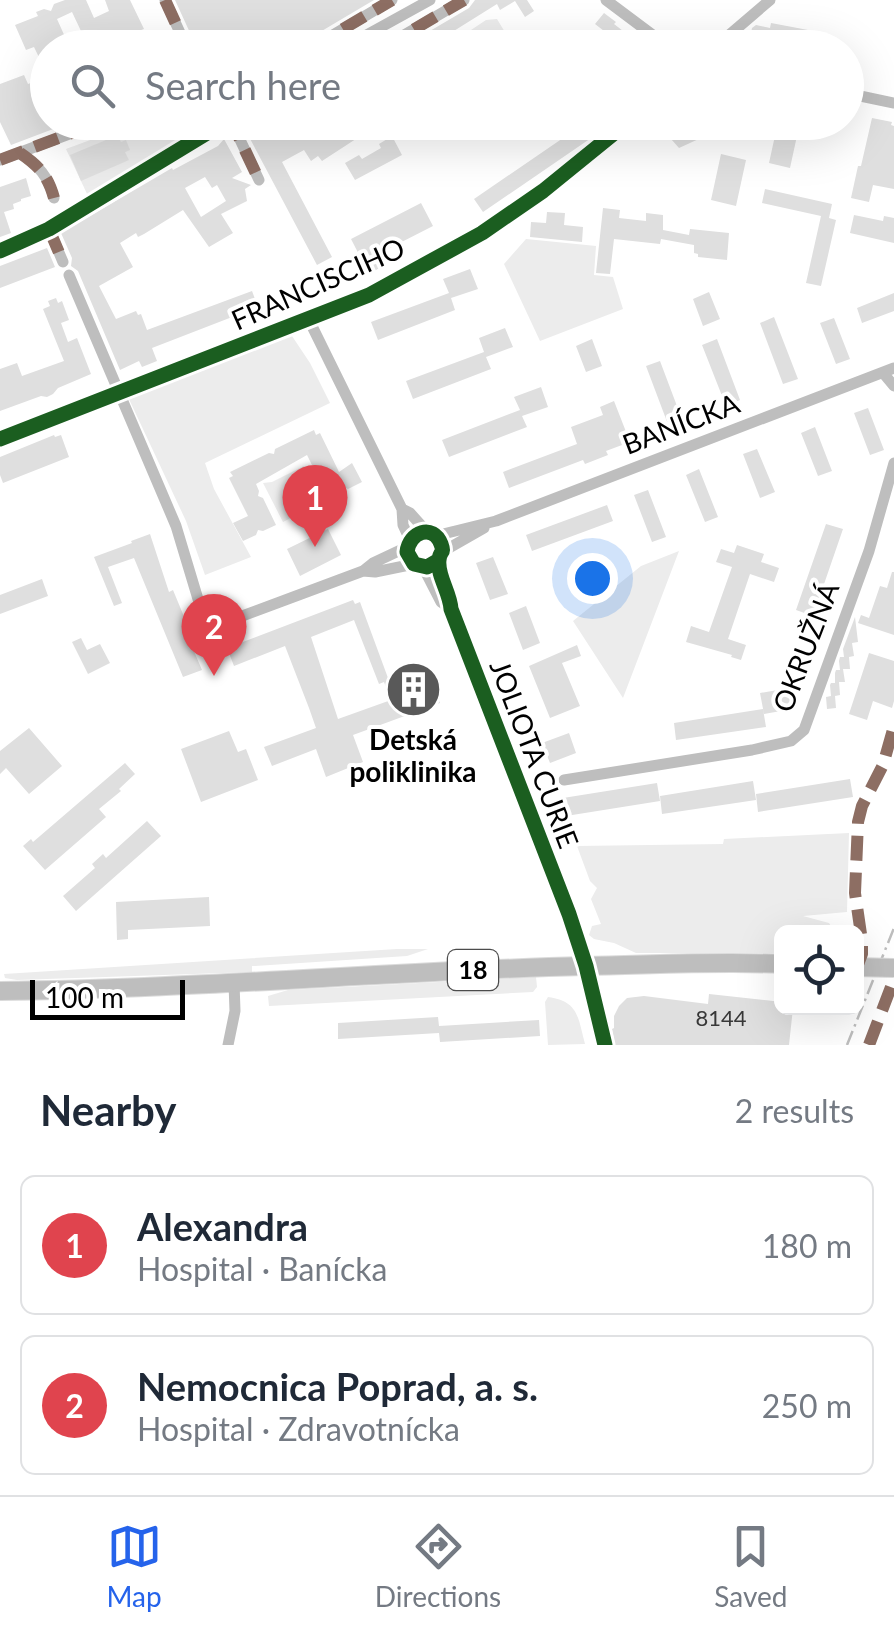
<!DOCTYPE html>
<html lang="en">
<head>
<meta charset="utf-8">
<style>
  :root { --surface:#fff; --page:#f6f6f7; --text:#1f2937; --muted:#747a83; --line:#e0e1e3; --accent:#2563eb }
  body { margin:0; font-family:Lato,sans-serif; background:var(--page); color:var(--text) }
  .controls { position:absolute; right:30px; bottom:30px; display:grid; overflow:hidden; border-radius:15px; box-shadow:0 10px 40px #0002 }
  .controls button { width:90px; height:90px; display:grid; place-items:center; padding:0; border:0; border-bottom:2px solid var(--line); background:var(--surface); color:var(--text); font:50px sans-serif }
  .scale { position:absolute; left:30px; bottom:25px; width:155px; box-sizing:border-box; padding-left:10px; border:5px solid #000; border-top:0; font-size:28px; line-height:35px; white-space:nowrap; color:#000; -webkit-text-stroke:8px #fff; paint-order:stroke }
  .you { position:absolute; left:592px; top:578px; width:35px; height:35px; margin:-25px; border:8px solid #fff; border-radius:50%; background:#1a73e8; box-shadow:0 0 0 15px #1a73e833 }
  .badge { display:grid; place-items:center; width:65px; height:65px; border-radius:50%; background:var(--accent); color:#fff; font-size:32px; font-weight:700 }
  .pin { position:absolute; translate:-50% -82px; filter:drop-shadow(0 2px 5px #0008) }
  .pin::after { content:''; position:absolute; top:52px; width:35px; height:30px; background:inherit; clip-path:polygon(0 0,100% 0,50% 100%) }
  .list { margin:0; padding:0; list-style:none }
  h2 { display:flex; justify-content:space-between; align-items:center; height:130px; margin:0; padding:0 40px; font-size:42px }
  h2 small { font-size:32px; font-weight:400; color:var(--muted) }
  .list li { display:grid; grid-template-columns:65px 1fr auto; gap:30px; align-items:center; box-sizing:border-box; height:140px; margin:0 20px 20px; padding:0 20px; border:2px solid var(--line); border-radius:15px }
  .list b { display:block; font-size:38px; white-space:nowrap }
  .list p { margin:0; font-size:32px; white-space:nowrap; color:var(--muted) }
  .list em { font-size:32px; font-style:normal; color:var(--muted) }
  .icon { flex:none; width:55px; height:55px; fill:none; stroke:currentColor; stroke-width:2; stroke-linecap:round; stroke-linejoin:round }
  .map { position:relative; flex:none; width:894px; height:1045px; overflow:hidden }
  .search { position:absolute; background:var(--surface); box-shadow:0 10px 40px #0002; left:30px; right:30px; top:30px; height:110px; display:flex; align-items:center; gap:25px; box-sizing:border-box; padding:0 35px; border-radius:55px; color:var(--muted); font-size:38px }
  .sheet { height:450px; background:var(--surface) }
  nav { display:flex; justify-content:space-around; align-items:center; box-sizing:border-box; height:140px; border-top:2px solid var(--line); background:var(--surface); font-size:28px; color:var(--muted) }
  nav a { display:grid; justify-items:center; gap:5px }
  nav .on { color:var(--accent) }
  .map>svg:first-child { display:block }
  .green { fill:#ececec }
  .building { fill:#dfdfdf; fill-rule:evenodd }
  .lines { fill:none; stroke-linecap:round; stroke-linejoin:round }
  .primary-casing { stroke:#dbdbdb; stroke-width:20 }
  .street { stroke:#bebebe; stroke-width:11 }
  .primary { stroke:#bebebe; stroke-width:18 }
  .rail { stroke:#bebebe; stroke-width:2.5; stroke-dasharray:15 5 2.5 5; stroke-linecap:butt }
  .primary-bridge-casing { stroke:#dbdbdb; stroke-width:20; stroke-linecap:butt }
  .street-bridge { stroke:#bebebe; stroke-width:11 }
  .primary-bridge { stroke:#bebebe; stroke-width:18 }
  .quiet { stroke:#8d6e63; stroke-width:12; stroke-dasharray:25 12; stroke-linecap:butt }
  .cycleway-casing { stroke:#fff; stroke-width:21 }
  .cycleway { stroke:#1b5e20; stroke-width:15 }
  .labels { text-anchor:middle; stroke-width:8; stroke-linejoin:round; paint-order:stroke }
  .number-label { font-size:22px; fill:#383838 }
  .shield { fill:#fff; stroke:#4c4c4c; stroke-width:2.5 }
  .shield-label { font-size:25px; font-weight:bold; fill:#000 }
  .street-label { font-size:28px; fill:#000; stroke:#fff }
  .poi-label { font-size:28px; font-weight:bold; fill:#000; stroke:#fff }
</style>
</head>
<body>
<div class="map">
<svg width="894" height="1045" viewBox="0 0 894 1045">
  <rect width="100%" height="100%" fill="#fff"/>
  <!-- green -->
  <path class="green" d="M497 19 514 47 447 46 486 20Z
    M136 123H209L206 128 88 196 66 149Z
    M526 239 596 246 594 275 613 277 623 309 540 341 504 264Z
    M290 333 310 363 330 403 205 463 214 489 251 557 205 575 186 521 128 397Z
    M304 466 322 502 283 522 263 483 272 482Z
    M679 551 623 698 573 621 641 566Z
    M849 833 847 912 803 916 829 923 835 932H782L781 953H636L614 943 594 939 589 935 592 926 601 924 591 899 597 888 590 881 577 846 723 844 724 839Z
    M397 949H428L407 956 255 966H252V972L17 980 5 978 4 974Z
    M536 977 537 987 533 992 269 1006 268 996 288 990Z
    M548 997C579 1001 578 1018 585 1044L548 1045 545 1002Z"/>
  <!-- building -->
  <path class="building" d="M65 0H86L94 18 109 11 105 0H130L144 29 130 34 136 48H89L72 12 57 19 70 48H48V76L34 47 26 50 15 25 38 16 36 12 44 9 51 11 54 4Z
    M175 0H374L293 48H197Z
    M475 0H527L534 11 525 17 515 1 500 10 497 4 449 34 451 36 442 41 446 48H401L469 8Z
    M604 13 616 22 614 24 645 48H612L617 41 595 24Z
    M771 23 808 30 807 36 844 44V48H748L752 28 756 25 770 28Z
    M24 75 28 84 48 77V122L69 123 11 145 0 122V84Z
    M872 118 892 122 891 125 894 126V189L873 185 869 202 851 198 858 166H861Z
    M256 122H354L362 135 322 161 318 156 311 161 304 150 282 162 332 257 317 265 247 133 255 127Z
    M556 122H583L594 136 483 212 474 199 566 136Z
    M656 122H736L679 148Z
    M778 122H800L790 168 769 163Z
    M118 135 121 142 126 140 130 150 125 152 129 160 81 181 70 155Z
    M392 136 402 155 355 180 345 163 359 155 362 159 381 148 379 144Z
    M224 139 242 172 232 178 251 185 245 189 247 201 221 214 233 233 209 247 183 210 144 234 138 237 136 233 120 243 133 267 99 286 116 319 136 311 138 315 141 314 147 330 252 291 258 307 152 348 157 361 142 367 139 361 120 370 78 271 71 266 72 258 61 233 172 168 173 170 218 146ZM205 177 212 188 217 185 226 201 201 217 185 188Z
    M721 154 746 160 736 206 711 200Z
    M26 178 31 196 21 199V201L13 204 14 209 4 212 11 233 0 237V187Z
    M765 189 832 204 829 218 836 220 821 286 806 283 821 216 762 203Z
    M421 203 433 226 384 251 390 262 369 274 351 239Z
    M603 208 620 210 619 218 646 221V213L663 215V230L689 235 690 229 729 233 727 260 698 257V254L694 253V245L661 239 660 244 614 239 610 274 596 273Z
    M547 212 565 213 564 225 583 227 582 242 530 237 531 222 546 223Z
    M854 215 883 221 884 216 894 218V243L850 233Z
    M47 248 55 267 0 288V266Z
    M470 269 478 289 451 298 455 310 378 340 371 322 449 293 443 279Z
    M709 292 720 319 703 326 693 299Z
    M894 293V311L862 323 857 308Z
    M56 298 58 303 62 301 69 320 61 323 68 342 77 338 91 374 58 388 53 394 47 397 41 396 0 411V369L17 363 22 376 64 361 43 309 50 306 48 301Z
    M774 317 798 379 783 384 760 323Z
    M834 318 850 359 836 364 820 323Z
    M505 328 513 347 486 357 491 369 413 399 406 381 484 352 479 338Z
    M592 339 602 366 586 372 576 346Z
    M717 339 740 400 726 406 702 345Z
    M660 361 683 422 669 427 646 366Z
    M541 387 548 407 522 416 527 427 449 457 442 440 520 410 514 397Z
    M614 401 630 442 606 451 608 455 585 464 583 460 509 488 503 472 577 444 571 427 603 415 600 407Z
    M868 408 884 450 870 455 854 413Z
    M815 427 832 471 818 476 801 433Z
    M314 430 316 435 320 433 339 472 352 463 362 482 348 489 344 487 342 492 328 499 315 472 316 467 312 465 307 455 256 484 259 491 258 496 263 498 276 525 263 531 258 530 256 535 243 541 233 523 248 516 229 478 233 476 230 472 269 453 274 454 275 449Z
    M54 435 55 437 61 435 69 457 3 483 0 475V457Z
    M757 449 775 492 760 498 743 454Z
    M699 469 718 517 705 522 686 475Z
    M648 490 666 537 652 542 634 495Z
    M607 505 613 521 532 551 526 535Z
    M826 524 843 529 813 616 796 610Z
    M328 529 341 555 300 576 287 549Z
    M150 534 169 592 173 590 197 648 193 649 202 670 183 677 134 558 108 567 122 603 114 606 94 557 132 543 131 541Z
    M737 545 764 554 761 562 779 568 774 582 750 574 728 639 746 645 741 660 731 657 732 655 686 642 691 626 709 632 732 567 716 562 721 549 734 553Z
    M493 557 508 594 490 600 476 563Z
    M892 572H894V635L858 623 861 615 869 618 880 586 887 588Z
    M42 579 48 596 0 614V595Z
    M353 600 355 604 360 602 388 678 397 675 398 678 427 667 440 703 353 735 363 762 326 777 316 749 272 766 264 747 316 728 309 708 285 646 234 666 227 648ZM354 620 379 684 384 682 391 700 338 719 311 637Z
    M526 606 540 643 523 650 509 613Z
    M855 617 858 642 852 643 854 656 849 657 850 669H843L845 682H839L840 695 835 696 836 708 827 709 826 697 831 696 830 685 831 683H835V673L836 670H840L839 661 840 657H844L843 649Z
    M81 638 87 650 100 644 110 663 88 674 72 642Z
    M577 645 581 656 562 663 580 706 550 718 529 666Z
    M869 653 894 661V701L892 708 873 701 867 720 849 714Z
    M789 688 792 709 764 714 760 693Z
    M763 709 766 727 676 740 674 723Z
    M29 728 62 766 29 794 6 768 0 774V751Z
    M229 731 238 752 246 749 258 780 201 802 181 749Z
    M569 733 576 753 550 763 542 743Z
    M125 763 135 774 119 789 121 791 99 809 106 817 45 870 23 846 31 839 33 842Z
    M850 779 853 797 758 812 756 794Z
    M753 781 756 800 662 814 660 796Z
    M657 783 660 801 566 816 563 798Z
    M147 821 161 836 76 911 63 896 95 868 92 864 103 854 106 858Z
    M209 897 210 926 128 930V939L117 940 116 902Z
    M709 994 782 1002V1008H793L789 1045H615L612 1029 614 1028V1016L619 1006 627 998 644 996 708 1004Z
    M438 1017 439 1026 539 1020 540 1036 440 1042 439 1033 338 1039V1023Z"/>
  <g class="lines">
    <defs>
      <path id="primary" d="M0 991C195 989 389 971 584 966 650 965 716 961 782 964"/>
    </defs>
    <!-- primary casing -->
    <use href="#primary" class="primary-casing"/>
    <!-- street -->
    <path class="street" d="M165 0 187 48
      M606 0 670 48
      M311 48 392 0
      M343 48 430 0
      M382 48 464 0
      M714 48 770 0
      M846 93 894 103
      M247 122 235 129 259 180
      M20 153C39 166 48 176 54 198
      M0 160 101 122
      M49 229 63 262
      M0 251 49 229 225 122
      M69 275 176 526 207 629 363 571 373 563 407 547
      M309 320 402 509 403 525 410 540
      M884 374 894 386
      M139 384 322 315 379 290 482 233 543 191 628 122
      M0 439 100 400
      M402 509 410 513 427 532
      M435 536 496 521 894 368
      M442 552 484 528
      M439 560 427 567 414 564 407 552C409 532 433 523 441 544 445 555 440 549 439 560 437 576 450 592 451 609L569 914 586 966 605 1045
      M423 567 441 602 451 609
      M363 571 375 572 414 564
      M564 780 752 750 791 741 804 730 869 551 894 463
      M228 1045 235 1011 234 983"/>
    <!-- primary -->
    <use href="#primary" class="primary"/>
    <!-- rail -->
    <path class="rail" d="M847 1045 894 928"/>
    <defs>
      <path id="primary-bridge" d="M856 967 894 968"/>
    </defs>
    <!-- primary-bridge casing -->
    <use href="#primary-bridge" class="primary-bridge-casing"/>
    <!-- street-bridge -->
    <path class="street-bridge" d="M100 400 139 384"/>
    <!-- primary-bridge -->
    <use href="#primary-bridge" class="primary-bridge"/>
    <!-- quiet -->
    <path class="quiet" d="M165 0 187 48
      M311 48 392 0
      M343 48 345 47
      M382 48 464 0
      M247 122 235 129 259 180
      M20 153C39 166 48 176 54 198
      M0 160 101 122
      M49 229 63 262
      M856 970 862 954V941L855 893 858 822 862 806 883 765 894 726
      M869 1045 894 979"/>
    <defs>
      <path id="cycleway" d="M0 251 49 229 225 122
        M0 439 369 295 482 233 543 191 628 122
        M439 560 427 567 414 564 407 552C409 532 433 523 441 544 445 555 440 549 439 560 437 576 450 592 451 609L569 914 586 966 605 1045"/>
    </defs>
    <!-- cycleway casing -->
    <use href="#cycleway" class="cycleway-casing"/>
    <!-- cycleway -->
    <use href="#cycleway" class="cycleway"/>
  </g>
  <!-- icons -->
  <defs>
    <symbol id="building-disc" viewBox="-11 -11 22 22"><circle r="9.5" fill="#595959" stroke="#fff"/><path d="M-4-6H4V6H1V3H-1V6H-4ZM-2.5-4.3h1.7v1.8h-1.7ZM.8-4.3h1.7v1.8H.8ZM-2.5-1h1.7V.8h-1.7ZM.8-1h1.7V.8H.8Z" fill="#fff"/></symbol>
  </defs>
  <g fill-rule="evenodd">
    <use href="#building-disc" x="382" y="658" width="63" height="63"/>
  </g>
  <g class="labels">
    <!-- number labels -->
    <g class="number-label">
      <text x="721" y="1026">8144</text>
    </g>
    <!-- shield labels -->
    <rect class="shield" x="448" y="950" width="50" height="40" rx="8"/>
    <g class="shield-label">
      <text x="473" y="979">18</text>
    </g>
    <!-- street labels -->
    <g class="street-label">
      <text transform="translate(318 284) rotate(-24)" y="10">FRANCISCIHO</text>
      <text transform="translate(681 424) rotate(-21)" y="10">BANÍCKA</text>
      <text transform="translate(806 647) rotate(-69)" y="10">OKRUŽNÁ</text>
      <text transform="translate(534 754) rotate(69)" y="10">JOLIOTA CURIE</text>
    </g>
    <!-- poi labels -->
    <g class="poi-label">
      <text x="413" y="750">Detská<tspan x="413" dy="32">poliklinika</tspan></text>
    </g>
  </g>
</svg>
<div class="controls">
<button><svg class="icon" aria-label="locate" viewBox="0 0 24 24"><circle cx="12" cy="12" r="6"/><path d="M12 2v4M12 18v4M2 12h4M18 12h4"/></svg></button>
</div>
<div class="scale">100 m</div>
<div class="you"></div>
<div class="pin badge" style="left:315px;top:547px;background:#e0444e">1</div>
<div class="pin badge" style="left:214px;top:676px;background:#e0444e">2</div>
<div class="search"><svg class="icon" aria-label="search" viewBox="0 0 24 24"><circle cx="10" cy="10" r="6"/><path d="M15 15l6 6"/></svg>Search here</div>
</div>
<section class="sheet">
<h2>Nearby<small>2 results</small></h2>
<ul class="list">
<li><span class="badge" style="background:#e0444e">1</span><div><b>Alexandra</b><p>Hospital · Banícka</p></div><em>180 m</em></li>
<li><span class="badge" style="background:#e0444e">2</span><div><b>Nemocnica Poprad, a. s.</b><p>Hospital · Zdravotnícka</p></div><em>250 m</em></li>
</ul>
</section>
<nav>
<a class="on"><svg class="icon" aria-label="map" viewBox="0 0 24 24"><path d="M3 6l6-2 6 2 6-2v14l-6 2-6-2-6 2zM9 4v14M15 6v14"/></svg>Map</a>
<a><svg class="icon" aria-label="directions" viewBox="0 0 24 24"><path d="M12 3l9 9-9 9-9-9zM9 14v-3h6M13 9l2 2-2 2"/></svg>Directions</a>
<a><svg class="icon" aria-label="saved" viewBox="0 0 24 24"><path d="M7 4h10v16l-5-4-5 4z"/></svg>Saved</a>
</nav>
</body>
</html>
